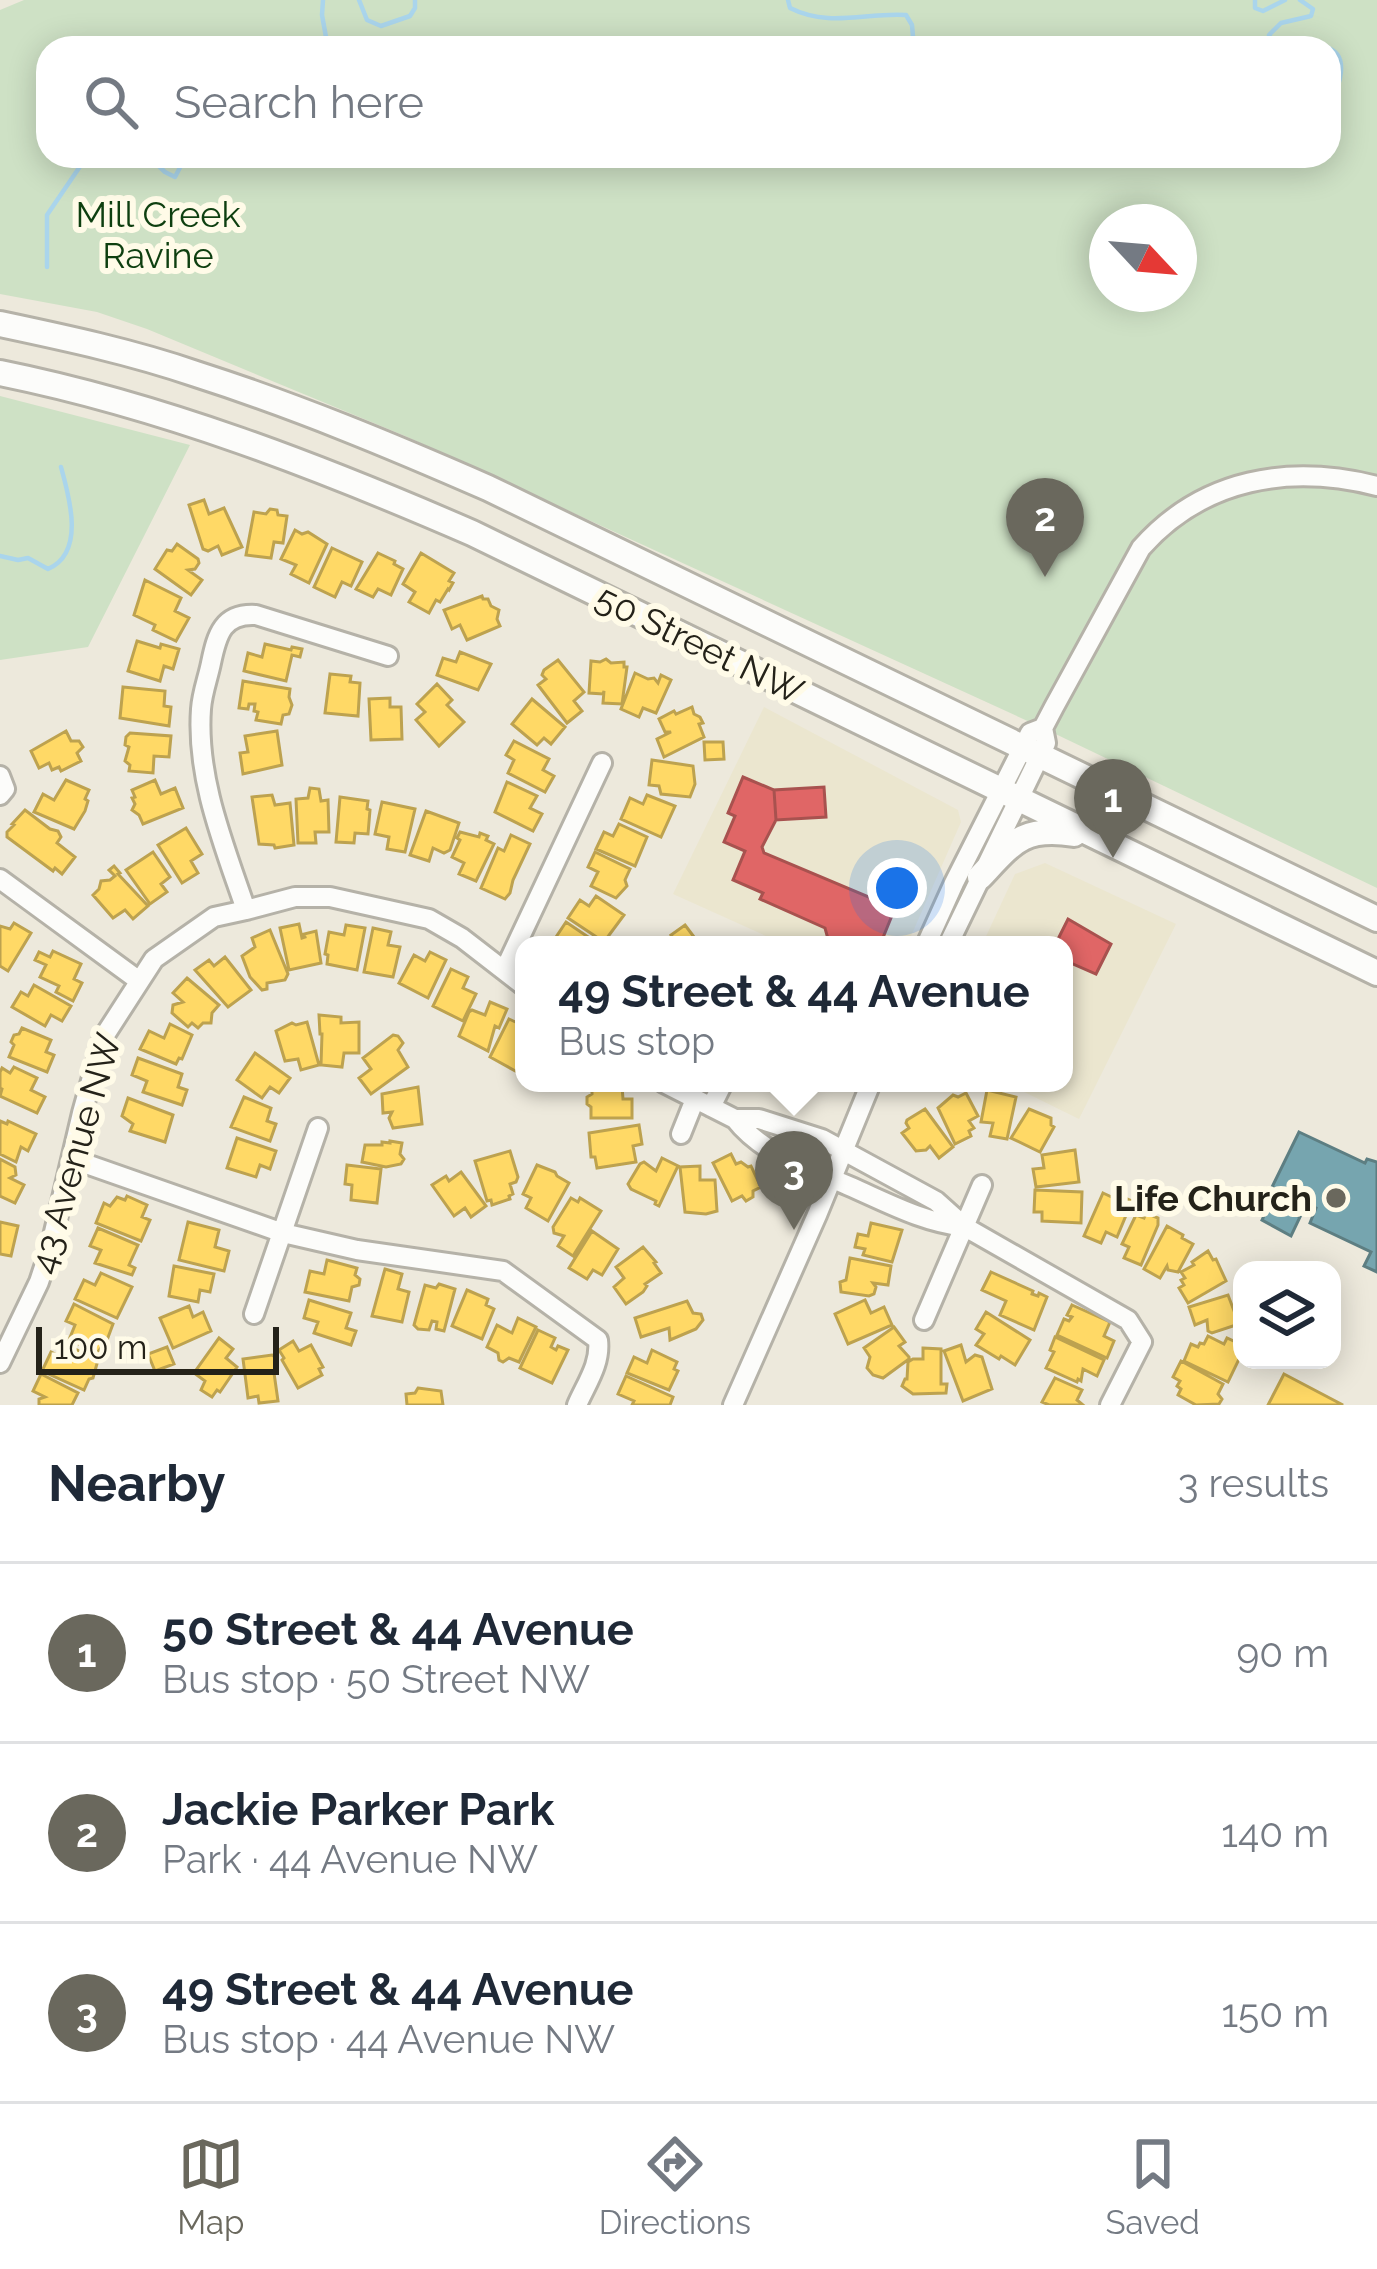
<!DOCTYPE html>
<html lang="en">
<head>
<meta charset="utf-8">
<style>
  :root { --surface:#fff; --page:#f6f6f7; --text:#1f2937; --muted:#747a83; --line:#e0e1e3; --accent:#6a685d }
  body { margin:0; font-family:Raleway,sans-serif; background:var(--page); color:var(--text) }
  .controls { position:absolute; right:36px; bottom:36px; display:grid; overflow:hidden; border-radius:24px; box-shadow:0 6px 30px #0003 }
  .controls button { width:108px; height:108px; display:grid; place-items:center; padding:0; border:0; border-bottom:3px solid var(--line); background:var(--surface); color:var(--text); font:60px sans-serif }
  .compass { position:absolute; left:1089px; top:204px; width:108px; height:108px; border-radius:50%; background:var(--surface); box-shadow:0 6px 30px #0003; rotate:116deg }
  .scale { position:absolute; left:36px; bottom:30px; width:243px; box-sizing:border-box; padding-left:12px; border:6px solid #242219; border-top:0; font-size:33px; line-height:42px; white-space:nowrap; color:#242219; -webkit-text-stroke:9px #fffbe8; paint-order:stroke }
  .you { position:absolute; left:897px; top:888px; width:42px; height:42px; margin:-30px; border:9px solid #fff; border-radius:50%; background:#1a73e8; box-shadow:0 0 0 18px #1a73e833 }
  .badge { display:grid; place-items:center; width:78px; height:78px; border-radius:50%; background:var(--accent); color:#fff; font-size:39px; font-weight:700 }
  .pin { position:absolute; translate:-50% -99px; filter:drop-shadow(0 3px 6px #0008) }
  .pin::after { content:''; position:absolute; top:63px; width:42px; height:36px; background:inherit; clip-path:polygon(0 0,100% 0,50% 100%) }
  .popup { position:absolute; left:515px; top:936px; width:558px; height:156px; box-sizing:border-box; display:grid; place-content:center; border-radius:24px; background:var(--surface); filter:drop-shadow(0 3px 9px #0005); font-size:39px; white-space:nowrap; color:var(--muted) }
  .popup b { font-size:45px; color:var(--text) }
  .popup::after { content:''; position:absolute; left:50%; top:100%; margin-left:-24px; border:24px solid transparent; border-top-color:var(--surface) }
  .list { margin:0; padding:0; list-style:none }
  h2 { display:flex; justify-content:space-between; align-items:center; height:156px; margin:0; padding:0 48px; font-size:51px }
  h2 small { font-size:39px; font-weight:400; color:var(--muted) }
  .list li { display:grid; grid-template-columns:78px 1fr auto; gap:36px; align-items:center; box-sizing:border-box; height:180px; padding:0 48px; border-top:3px solid var(--line) }
  .list b { display:block; font-size:45px; white-space:nowrap }
  .list p { margin:0; font-size:39px; white-space:nowrap; color:var(--muted) }
  .list em { font-size:39px; font-style:normal; color:var(--muted) }
  .icon { flex:none; width:66px; height:66px; fill:none; stroke:currentColor; stroke-width:2; stroke-linecap:round; stroke-linejoin:round }
  .map { position:relative; flex:none; width:1377px; height:1405px; overflow:hidden }
  .search { position:absolute; background:var(--surface); box-shadow:0 6px 30px #0003; left:36px; right:36px; top:36px; height:132px; display:flex; align-items:center; gap:30px; box-sizing:border-box; padding:0 42px; border-radius:36px; color:var(--muted); font-size:45px }
  .sheet { height:696px; background:var(--surface) }
  nav { display:flex; justify-content:space-around; align-items:center; box-sizing:border-box; height:168px; border-top:3px solid var(--line); background:var(--surface); font-size:33px; color:var(--muted) }
  nav a { display:grid; justify-items:center; gap:6px }
  nav .on { color:var(--accent) }
  .map>svg:first-child { display:block }
  .built { fill:#ebe6cf }
  .green { fill:#cee1c5; fill-rule:evenodd }
  .homes { fill:#ffd966; stroke:#bda24f; stroke-width:3 }
  .shops { fill:#e06666; stroke:#a8524f; stroke-width:3 }
  .public { fill:#76a5af; stroke:#5d7e82; stroke-width:3 }
  .lines { fill:none; stroke-linecap:round; stroke-linejoin:round }
  .stream { stroke:#aad5ec; stroke-width:4.5 }
  .minor-casing { stroke:#b5b2a8; stroke-width:24 }
  .major-casing { stroke:#b5b2a8; stroke-width:30 }
  .minor { stroke:#fcfcfa; stroke-width:18 }
  .major { stroke:#fcfcfa; stroke-width:24 }
  .poi-dot { fill:#6a685d; stroke:#fffbe8; stroke-width:4.5 }
  .labels { text-anchor:middle; stroke-width:12; stroke-linejoin:round; paint-order:stroke }
  .park-label { font-size:36px; fill:#0e3f10; stroke:#fffbe8 }
  .street-label { font-size:36px; fill:#242219; stroke:#fffbe8 }
  .poi-label { font-size:36px; font-weight:bold; fill:#242219; stroke:#fffbe8; text-anchor:end }
</style>
</head>
<body>
<div class="map">
<svg width="1377" height="1405" viewBox="0 0 1377 1405">
  <rect width="100%" height="100%" fill="#ede9dc"/>
  <!-- built -->
  <path class="built" d="M764 707 958 810 961 822 907 945H786L673 894Z
    M1045 863 1176 924 1079 1119 1006 1083H1064V945H982L1015 874Z"/>
  <!-- green -->
  <path class="green" d="M24 0H1377V888L1043 728 405 436 147 329 97 312 0 294V10ZM48 48H1329V156H48ZM1107 222H1179V294H1107Z
    M0 396 190 445 88 647 0 660Z"/>
  <!-- homes -->
  <path class="homes" d="M204 500 209 514 224 508 242 547 222 555 218 546 208 551 203 549 189 505Z
    M270 509 277 510 278 515 287 516 283 543 274 542 271 558 246 555 254 512 266 514Z
    M295 530 302 534 308 532 327 544 309 583 291 574 296 565 281 559Z
    M177 544 198 559 199 563 195 569 188 570 202 580 191 595 155 569 167 550 172 551Z
    M332 548 362 562 351 586 342 582 335 597 314 587Z
    M378 553 395 561 394 564 403 569 391 595 378 589 373 597 356 589Z
    M421 553 454 573 449 581 453 583 449 590 448 589 440 602 436 600 429 613 409 602 415 592 403 584Z
    M145 580 181 598 175 611 189 618 176 641 153 630 155 625 134 615Z
    M482 596 483 599H488L491 606 499 610 497 619 500 626 467 640 460 625 452 629 444 610Z
    M137 641 160 648 161 644 179 649 173 669 164 666 160 681 128 671Z
    M265 644 291 650 292 647 302 649 300 657 292 655 286 681 244 671 248 653 262 657Z
    M460 652 491 664 478 690 437 675 443 658 456 662Z
    M606 659 611 663 624 662V667H627L622 704 603 703 604 691 603 694 589 693 591 661 600 662Z
    M558 660 584 692 574 701 582 711 567 723 538 685 546 679 542 675 544 670Z
    M635 673 648 679 654 678 658 683 661 675 671 680 656 713 643 708 639 717 621 709Z
    M330 674 351 676 350 682 360 683 358 716 325 713Z
    M243 681 290 689 289 697 292 705 289 714 283 715 281 724 256 720 258 712 254 711 255 704H249L248 709 239 708Z
    M437 684 452 700 447 705 464 722 439 746 416 720 425 712 417 704Z
    M123 687 165 691 164 706 171 707 169 726 120 718Z
    M390 698V707H401L402 739 371 740 369 699Z
    M532 699 565 727 551 744 544 738 537 745 512 724Z
    M692 707 694 714 700 717 703 723 699 724 704 737 664 757 657 739 671 732H665L659 719 674 711 676 714Z
    M66 731 71 741H79L83 747 77 753 81 761 61 771 59 767 52 770 49 763 39 768 31 751Z
    M277 731 282 765 243 774 240 753 248 752 245 736Z
    M130 733 171 736 169 757 154 756 153 773 129 771 130 765 125 761 129 747 125 745 126 737Z
    M514 741 549 759 543 770 554 776 545 792 508 773 514 760 506 755Z
    M704 742H723L724 759 705 760Z
    M652 760 693 766 695 784 690 797 661 794 659 786 649 785Z
    M66 780 89 790 85 799 88 801 85 811 74 829 34 812 43 794 54 800Z
    M155 780 161 794 175 788 183 808 143 824 139 815 132 810 135 804 132 798 135 797 132 790Z
    M507 782 537 796 530 808 542 814 533 831 495 812Z
    M310 788 319 789 321 801 328 800 329 832H315L316 843H298L296 799 308 798Z
    M272 795 275 805 290 803 294 845 275 848 274 845 259 844 252 797Z
    M647 795 675 806 661 837 621 819 630 798 643 804Z
    M340 797 368 801 367 809 370 810 368 834 355 833 354 843 336 842Z
    M382 802 415 809 405 852 387 849 389 837 375 834Z
    M25 810 50 829 58 831 61 837 57 843 75 857 62 874 55 868 53 871 7 837V832L14 825 12 824Z
    M426 811 459 823 450 850 444 853 433 848 429 861 410 855Z
    M619 824 647 837 635 866 596 849 604 832 613 836Z
    M186 828 202 854 191 861 198 873 182 883 158 845Z
    M460 832 479 837 480 833 488 836 486 840 494 844 476 881 459 874 464 863 452 857 460 840 457 838Z
    M511 835 530 844 513 880 510 893 505 899 481 888 498 848 504 851Z
    M153 852 170 877 161 884 167 892 150 904 126 870Z
    M595 852 630 869 625 880 627 886 616 898 591 886 598 872 588 867Z
    M114 866 120 873 118 874 148 906 133 919 125 910 113 918 93 895 99 889 101 881 110 880 115 876 109 870Z
    M596 896 624 915 604 942 568 918 580 900 589 906Z
    M566 922 600 945H564L556 937Z
    M14 923 31 933 8 971 0 966V926L10 929Z
    M299 924 302 938 305 937 304 934 316 931 321 963 289 970 280 928Z
    M346 925 365 928 357 970 327 964 328 955 325 954 329 932 344 935Z
    M685 925 694 937 691 939 695 945H671L675 940 671 935Z
    M373 928 391 932 388 945 400 947 393 977 364 972Z
    M270 930 288 974 285 980 267 983V989L262 990 250 977 242 956 255 947 252 938Z
    M53 951 81 964 74 979 82 983 73 1001 56 992 59 986 40 977 46 965 35 960 39 952 50 957Z
    M430 952 446 960 428 998 399 983 414 955 425 961Z
    M225 957 251 990 228 1007 195 970 209 960 214 966Z
    M451 969 468 977 463 988 476 994 463 1021 433 1006Z
    M187 978 219 1005 212 1013 211 1023H203L198 1028 192 1023 188 1027 172 1013 173 1005 183 1002 173 993Z
    M34 985 71 1006 62 1021 51 1015 45 1026 12 1007 21 992 28 996Z
    M490 1002 507 1009 499 1028 495 1026 488 1051 459 1036 469 1012 472 1010 485 1015Z
    M319 1015 341 1017V1023L359 1022V1053H344L342 1067 321 1065 322 1034H320Z
    M509 1019 524 1026 520 1039 524 1041V1063L519 1073 490 1057Z
    M307 1022 319 1065 301 1070 298 1059 285 1061 276 1031 292 1023 296 1025Z
    M170 1024 192 1035 182 1059 179 1058 176 1064 140 1049 149 1031 164 1038Z
    M22 1028 51 1040 46 1052 54 1055 47 1072 9 1057 14 1045 11 1042 14 1035 19 1034Z
    M393 1035 398 1036 403 1043 398 1050 408 1067 371 1094 359 1078 371 1069 363 1058Z
    M255 1053 290 1078 279 1093 270 1087 262 1098 237 1080Z
    M138 1058 182 1074 178 1087 187 1090 182 1105 143 1092 147 1081 132 1075Z
    M14 1067 37 1078 31 1090 45 1097 37 1113 0 1096 2 1089 0 1088V1072L2 1068 10 1073Z
    M592 1086H622L623 1099H632V1118H591V1107L587 1104V1097L592 1094Z
    M418 1087 422 1124 393 1128 389 1118 392 1112 383 1113 382 1094Z
    M987 1090 1016 1097 1007 1139 990 1136 993 1123 981 1122Z
    M966 1093 978 1116 969 1121 974 1128 969 1131 971 1136 955 1144 938 1108 953 1095 958 1097Z
    M244 1097 271 1108 267 1121 276 1124 270 1141 231 1127Z
    M128 1098 173 1115 165 1142 130 1131 133 1124 122 1116Z
    M925 1109 953 1147 939 1158 930 1146 926 1150 916 1151 902 1133 909 1128 906 1123 907 1120Z
    M1029 1109 1051 1118V1125L1054 1127 1040 1152 1011 1138Z
    M0 1121 7 1124 8 1121 36 1134 28 1151 21 1147 16 1162 0 1154Z
    M639 1125 642 1144 633 1146 636 1162 597 1168 595 1157H591L589 1133Z
    M237 1138 276 1151 270 1169 260 1165 256 1177 227 1168Z
    M390 1141 402 1143 400 1154 404 1159 401 1164 386 1167 362 1162 365 1145H382V1142L390 1143Z
    M1075 1150 1079 1182 1036 1187 1033 1169 1044 1168 1042 1155Z
    M510 1151 518 1177 516 1182 510 1184 513 1194 509 1196 510 1199 492 1205 491 1200 487 1201 475 1161Z
    M731 1154 736 1164 741 1162 748 1167 751 1166 761 1187 753 1191V1197L746 1201 742 1196 732 1201 713 1163Z
    M662 1158 678 1166 659 1206 655 1204 656 1201 631 1189 628 1184 640 1164 644 1162 656 1171Z
    M0 1159 15 1167 16 1175 10 1178 24 1185 15 1203 0 1196Z
    M347 1165 381 1169 377 1203 351 1200 352 1185 345 1184Z
    M537 1165 555 1172 557 1176 569 1183 548 1221 526 1208 531 1198 523 1194Z
    M700 1166V1180H715L717 1211 706 1214 685 1212 680 1167Z
    M461 1172 486 1206 471 1217 465 1208 454 1216 432 1185 446 1176 449 1181Z
    M1035 1190 1082 1192 1081 1223 1042 1221V1212H1034Z
    M1103 1193 1116 1199 1118 1195 1132 1201 1117 1237 1106 1232 1101 1243 1084 1236Z
    M127 1196 147 1205 142 1217 150 1220 141 1241 96 1223 104 1203 110 1206 117 1197 125 1200Z
    M571 1198 578 1202 580 1198 601 1211 573 1256 558 1246 564 1236 554 1233 553 1227Z
    M1146 1213 1158 1218V1225L1141 1265 1124 1258 1129 1247 1122 1244 1136 1215 1144 1218Z
    M0 1222 18 1226 11 1256 0 1254Z
    M188 1222 219 1230 215 1247 229 1251 224 1271 179 1260Z
    M871 1223 902 1230 892 1262 863 1255 865 1249 855 1247 858 1234 868 1236Z
    M1167 1226 1183 1235 1182 1238 1193 1244 1178 1272 1168 1270 1167 1266 1160 1278 1144 1269Z
    M98 1228 138 1245 129 1265 135 1268 132 1275 95 1263 101 1250 90 1246Z
    M592 1231 618 1249 602 1275 593 1270 587 1279 569 1268Z
    M643 1247 656 1262 654 1263 661 1273 645 1284 647 1286 643 1292 626 1304 614 1287 624 1278 616 1267Z
    M1208 1251 1213 1260 1216 1259 1226 1281 1188 1303 1179 1288 1184 1285 1181 1280 1185 1278 1181 1272 1194 1265 1192 1262Z
    M850 1258 891 1266 888 1285 873 1283 876 1287 874 1294 869 1296 841 1292 840 1282 846 1280Z
    M327 1260 357 1268 355 1275 360 1279 359 1285 352 1287 349 1301 305 1292 310 1271 324 1274Z
    M174 1266 214 1274 210 1292 200 1290 198 1302 169 1296Z
    M385 1269 402 1274 398 1289 409 1292 402 1322 372 1316Z
    M991 1272 1033 1291 1032 1294 1038 1296 1039 1293 1047 1297 1034 1330 1000 1315 1006 1301 982 1290Z
    M101 1273 132 1287 117 1318 75 1299 84 1280 95 1285Z
    M439 1284 455 1289 444 1331 436 1329 437 1322 432 1321 429 1330 418 1329 414 1325 425 1285 436 1288Z
    M467 1290 488 1299 486 1305 494 1309 482 1339 452 1326Z
    M1228 1295 1239 1324 1212 1333 1208 1331 1207 1320 1195 1325 1189 1307Z
    M309 1300 351 1313 346 1328 356 1331 351 1345 314 1333 318 1322 304 1318Z
    M865 1300 871 1313 884 1307 892 1325 848 1344 835 1314Z
    M687 1301 693 1313 701 1314 703 1320 696 1329 670 1340 669 1328 641 1337 635 1318Z
    M74 1304 113 1324 103 1351 100 1349 98 1352 69 1340 75 1325 66 1321Z
    M1072 1305 1110 1322 1104 1336 1114 1341 1107 1358 1057 1335 1064 1319 1069 1321 1072 1317 1067 1315Z
    M189 1306 193 1317 203 1312 211 1331 173 1348 160 1318Z
    M986 1312 1030 1340 1015 1365 1001 1356 999 1359 976 1345 984 1334 976 1329Z
    M518 1318 536 1327 519 1362 509 1358 503 1362 499 1360 498 1353 487 1347 497 1325 512 1333Z
    M894 1327 905 1342 899 1346 909 1357V1359L883 1378 873 1375 867 1368 870 1357 864 1348Z
    M538 1330 555 1338 551 1347 556 1350 558 1346 568 1350 552 1383 520 1368Z
    M1208 1336 1224 1344 1227 1338 1242 1345V1353L1228 1382 1184 1361 1191 1344 1198 1347 1200 1343 1204 1344Z
    M1055 1337 1104 1360 1097 1376 1083 1369 1081 1381 1078 1379 1077 1382 1046 1368 1054 1352 1050 1350Z
    M219 1338 233 1349 226 1358 237 1367 220 1392 217 1390 212 1397 201 1390 205 1381 194 1373Z
    M293 1341 299 1351 311 1345 323 1367 319 1369 322 1375 298 1388 282 1360 284 1358 279 1350Z
    M961 1345 966 1362 975 1355 982 1357 992 1389 963 1401 944 1351Z
    M71 1347 98 1360 93 1378 89 1379 84 1390 42 1371 51 1352 66 1359 67 1349Z
    M167 1347 174 1364 155 1371 148 1354Z
    M923 1348 941 1349V1384H947L946 1393 913 1394 902 1386 905 1379H907L908 1362 913 1359H923Z
    M652 1350 677 1362 674 1369 678 1371 669 1390 627 1373 634 1357 647 1363Z
    M272 1355 275 1357 277 1373H274L278 1401 259 1403 258 1396 248 1398 243 1359Z
    M1181 1361 1223 1384 1218 1394 1222 1399 1219 1404 1196 1405 1178 1395 1181 1389 1177 1386 1180 1381 1173 1377Z
    M41 1374 78 1393 72 1405H39V1399L45 1397 33 1391Z
    M1284 1374 1343 1405H1268Z
    M626 1376 673 1397 670 1405H632L634 1401 618 1394Z
    M1055 1378 1082 1390 1077 1400 1083 1405H1049L1042 1402Z
    M418 1388 441 1391 443 1405H407L406 1394 415 1393Z"/>
  <!-- shops -->
  <path class="shops" d="M743 777 774 790 776 820 762 847 764 853 895 908 880 945H841L828 939 825 928 760 899 763 893 733 880 745 851 724 842 735 816 728 813Z
    M824 787 826 817 776 820 774 790Z
    M1068 919 1111 944 1096 974 1064 960V945H1057V941Z"/>
  <!-- public -->
  <path class="public" d="M1299 1132 1365 1163 1367 1159 1377 1162V1272L1364 1266 1371 1252 1310 1223 1316 1208 1272 1187Z
    M1270 1203 1300 1217 1291 1236 1262 1220Z"/>
  <g class="lines">
    <!-- stream -->
    <path class="stream" d="M323 0 322 15 328 48
      M359 0 367 20 381 26 410 16 415 8V0
      M788 0 790 8C830 28 866 12 906 15L912 25 914 48
      M1255 0V8L1263 11 1285 0
      M1300 0 1313 9 1311 16 1281 23 1269 35 1276 47C1291 47 1309 43 1325 47 1352 54 1339 88 1329 105
      M148 156 165 172 175 177 186 156
      M47 267V215L81 165 93 156
      M0 556 18 560 28 558 48 569C85 553 70 499 61 467"/>
    <defs>
      <path id="minor" d="M0 776 5 789 0 795
        M0 879 138 980
        M246 910 295 897H330L429 919 462 938 524 986
        M926 945 954 883 1030 733 1043 728
        M948 945 1046 743 1043 728 1054 707 1141 548C1203 478 1289 464 1377 486
        M505 969 602 763
        M664 1083 735 1119H759L822 1139 936 1201 965 1227 1128 1320 1142 1342 1110 1405
        M711 1107 723 1083
        M735 1119C763 1155 808 1168 849 1186 888 1203 922 1222 965 1227
        M681 1134 695 1099
        M72 1159 283 1233 357 1250 503 1271 598 1340C601 1364 586 1384 577 1405
        M254 1314 318 1128
        M924 1320 982 1185
        M0 1363 39 1282 50 1249 82 1113 103 1038 154 959 214 917 246 910C224 845 196 778 201 709 202 693 208 678 211 663 217 634 223 613 256 615L388 656
        M733 1405 817 1215 871 1083"/>
      <path id="major" d="M0 324C66 338 132 352 196 374 296 406 392 446 488 488L1377 919
        M0 373C163 406 320 467 472 533L1377 973
        M980 877C1013 842 1023 826 1074 834"/>
    </defs>
    <!-- minor casing -->
    <use href="#minor" class="minor-casing"/>
    <!-- major casing -->
    <use href="#major" class="major-casing"/>
    <!-- minor -->
    <use href="#minor" class="minor"/>
    <!-- major -->
    <use href="#major" class="major"/>
  </g>
  <!-- markers -->
  <circle class="poi-dot" cx="1336" cy="1198" r="12"/>
  <g class="labels">
    <!-- park labels -->
    <g class="park-label">
      <text x="158" y="227">Mill Creek<tspan x="158" dy="41">Ravine</tspan></text>
    </g>
    <!-- street labels -->
    <g class="street-label">
      <text transform="translate(700 644) rotate(26)" y="13">50 Street NW</text>
      <text transform="translate(75 1153) rotate(-74)" y="13">43 Avenue NW</text>
    </g>
    <!-- poi labels -->
    <g class="poi-label">
      <text x="1312" y="1211">Life Church</text>
    </g>
  </g>
</svg>
<div class="controls">
<button><svg class="icon" aria-label="layers" viewBox="0 0 24 24"><path d="M12 4l9 5-9 5-9-5zM3 14l9 5 9-5"/></svg></button>
</div>
<svg class="compass" viewBox="-18 -18 36 36"><path d="M0-13l5 13h-10z" fill="#e53935"/><path d="M0 13l5-13h-10z" fill="#747a83"/></svg>
<div class="scale">100 m</div>
<div class="you"></div>
<div class="pin badge" style="left:1113px;top:858px">1</div>
<div class="pin badge" style="left:1045px;top:577px">2</div>
<div class="pin badge" style="left:794px;top:1230px">3</div>
<div class="popup"><b>49 Street &amp; 44 Avenue</b>Bus stop</div>
<div class="search"><svg class="icon" aria-label="search" viewBox="0 0 24 24"><circle cx="10" cy="10" r="6"/><path d="M15 15l6 6"/></svg>Search here</div>
</div>
<section class="sheet">
<h2>Nearby<small>3 results</small></h2>
<ul class="list">
<li><span class="badge">1</span><div><b>50 Street &amp; 44 Avenue</b><p>Bus stop · 50 Street NW</p></div><em>90 m</em></li>
<li><span class="badge">2</span><div><b>Jackie Parker Park</b><p>Park · 44 Avenue NW</p></div><em>140 m</em></li>
<li><span class="badge">3</span><div><b>49 Street &amp; 44 Avenue</b><p>Bus stop · 44 Avenue NW</p></div><em>150 m</em></li>
</ul>
</section>
<nav>
<a class="on"><svg class="icon" aria-label="map" viewBox="0 0 24 24"><path d="M3 6l6-2 6 2 6-2v14l-6 2-6-2-6 2zM9 4v14M15 6v14"/></svg>Map</a>
<a><svg class="icon" aria-label="directions" viewBox="0 0 24 24"><path d="M12 3l9 9-9 9-9-9zM9 14v-3h6M13 9l2 2-2 2"/></svg>Directions</a>
<a><svg class="icon" aria-label="saved" viewBox="0 0 24 24"><path d="M7 4h10v16l-5-4-5 4z"/></svg>Saved</a>
</nav>
</body>
</html>
